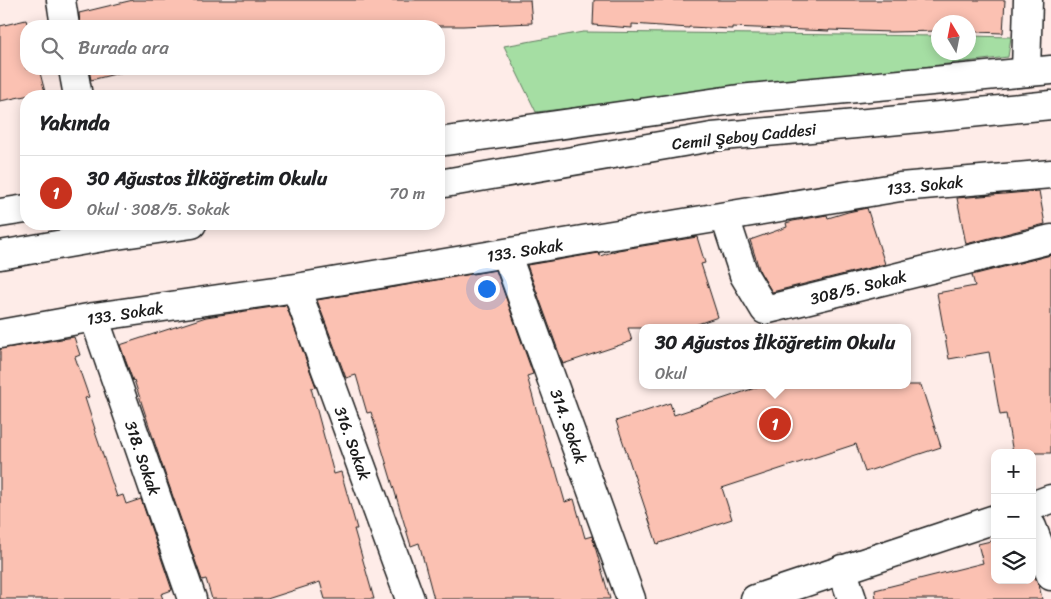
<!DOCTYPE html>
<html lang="tr">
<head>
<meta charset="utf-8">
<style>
  :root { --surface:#fff; --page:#f2f2f2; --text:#202124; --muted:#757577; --line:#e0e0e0; --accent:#c8321e }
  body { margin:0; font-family:Sriracha,sans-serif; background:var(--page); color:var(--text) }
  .controls { position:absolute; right:15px; bottom:15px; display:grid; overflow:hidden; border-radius:10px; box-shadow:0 2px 12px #0003 }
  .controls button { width:45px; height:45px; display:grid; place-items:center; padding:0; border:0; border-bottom:1px solid var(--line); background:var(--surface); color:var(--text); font:25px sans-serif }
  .compass { position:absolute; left:931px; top:15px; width:45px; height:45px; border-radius:50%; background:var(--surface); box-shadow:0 2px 12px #0003; rotate:350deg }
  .you { position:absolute; left:486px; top:288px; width:18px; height:18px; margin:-12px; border:4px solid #fff; border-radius:50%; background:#1a73e8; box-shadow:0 0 0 8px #1a73e833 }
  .badge { display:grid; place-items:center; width:32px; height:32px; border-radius:50%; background:var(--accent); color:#fff; font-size:16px; font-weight:700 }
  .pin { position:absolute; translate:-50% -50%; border:2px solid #fff; box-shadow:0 1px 5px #0006 }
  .popup { position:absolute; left:639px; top:324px; width:272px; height:65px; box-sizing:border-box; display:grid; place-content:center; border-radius:10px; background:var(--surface); filter:drop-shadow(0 1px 4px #0005); font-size:16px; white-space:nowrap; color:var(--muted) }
  .popup b { font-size:19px; color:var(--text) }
  .popup::after { content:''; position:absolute; left:50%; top:100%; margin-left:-10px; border:10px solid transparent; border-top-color:var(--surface) }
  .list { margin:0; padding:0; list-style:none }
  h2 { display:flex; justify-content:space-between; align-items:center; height:65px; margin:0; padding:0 20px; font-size:21px }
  h2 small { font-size:16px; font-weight:400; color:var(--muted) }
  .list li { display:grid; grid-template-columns:32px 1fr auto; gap:15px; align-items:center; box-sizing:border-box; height:75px; padding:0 20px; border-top:1px solid var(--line) }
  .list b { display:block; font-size:19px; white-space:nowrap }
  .list p { margin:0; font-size:16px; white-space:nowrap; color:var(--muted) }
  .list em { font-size:16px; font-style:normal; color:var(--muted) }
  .icon { flex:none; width:28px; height:28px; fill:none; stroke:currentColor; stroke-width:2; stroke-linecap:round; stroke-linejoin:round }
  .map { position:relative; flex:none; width:1051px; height:599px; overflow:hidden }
  .search { position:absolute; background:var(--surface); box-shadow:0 2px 12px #0003; left:20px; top:20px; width:425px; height:55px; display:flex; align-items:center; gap:12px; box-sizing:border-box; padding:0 18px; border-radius:20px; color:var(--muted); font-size:19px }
  .panel { position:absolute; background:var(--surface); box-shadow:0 2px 12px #0003; left:20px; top:90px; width:425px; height:140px; border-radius:20px }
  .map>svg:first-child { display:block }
  .green { fill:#a5dea3; stroke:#607d60 }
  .building { fill:#fbc1b2; stroke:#1c1c1c }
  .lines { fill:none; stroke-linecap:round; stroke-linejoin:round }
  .minor-casing { stroke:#1c1c1c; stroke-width:31 }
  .major-casing { stroke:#1c1c1c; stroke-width:31 }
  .minor { stroke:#fff; stroke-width:28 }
  .major { stroke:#fff; stroke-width:28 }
  .labels { text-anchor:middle; stroke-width:5; stroke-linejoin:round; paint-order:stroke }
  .street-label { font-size:16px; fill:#1c1c1c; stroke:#fff }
</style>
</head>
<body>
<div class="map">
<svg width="1051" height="599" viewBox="0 0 1051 599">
  <rect width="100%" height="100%" fill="#feece8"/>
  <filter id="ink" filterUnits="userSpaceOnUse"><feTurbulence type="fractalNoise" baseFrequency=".02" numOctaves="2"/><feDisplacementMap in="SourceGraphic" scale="10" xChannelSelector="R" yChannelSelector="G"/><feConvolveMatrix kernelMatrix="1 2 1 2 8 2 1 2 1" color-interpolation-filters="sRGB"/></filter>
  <g filter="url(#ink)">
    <!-- green -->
    <path class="green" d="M583 32 938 36V52H968L969 36 1011 37 1008 57 536 112 504 46Z"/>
    <!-- building -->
    <path class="building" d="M133 0H530L532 23 463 26H80L79 13Z
      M594 0H1005L1003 33 975 32V30H968V22H938V31L891 32 829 30V31L732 27V29L689 27V28L632 24V28L593 25Z
      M26 20 28 26H26V69H39L45 92 0 101V26Z
      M89 69H135L91 80Z
      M1039 191 1045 224 966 244 957 198Z
      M867 208 885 264 772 292 760 272 750 240 787 227 786 223 793 221 827 215 828 218 848 212Z
      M697 237 705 263 701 264 718 317 686 328H628L632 341 563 364 527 265 599 253 600 256 618 250Z
      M1051 255V453H1013L1006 414 1000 415 989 352 949 359 937 293 975 286 972 275Z
      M496 270 533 374 527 376 544 438 553 468 555 467 565 502 574 499 585 538 592 536 610 599H434L419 543 411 546 371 412 367 413 356 375 346 378 317 300Z
      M286 305 316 387 311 388 334 474 341 472 357 529H354L374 599H325L320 582 267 599H212L206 579 202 580 162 465 134 380 133 381 120 345 206 317Z
      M74 337 80 355 75 357 89 397 85 398 95 429H94L117 497 123 495 126 504 141 499 172 590 161 594 163 599H0V349Z
      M764 385H921L941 447 865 472 856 444 722 488 732 519 657 544 616 421 670 403 674 415Z
      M995 540V580H1032V571L1039 585 1042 599H876L875 590 983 563 978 544Z"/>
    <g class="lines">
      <defs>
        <path id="minor" d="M61 0 65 26
          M73 69 78 96
          M1026 72 1028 0
          M725 217 744 275 765 310 1051 239
          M506 253 631 599
          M296 288 410 599
          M94 317 192 599
          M0 334 94 317 296 288 900 187 1051 174
          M1032 527 1051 576
          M842 569 852 599"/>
        <path id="major" d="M439 142 739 99 1051 70
          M439 184 712 137 889 121 1051 105
          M0 213 26 209
          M0 255 103 237 192 224
          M1032 506 1051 499
          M755 599 995 519"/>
      </defs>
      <!-- minor casing -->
      <use href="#minor" class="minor-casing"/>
      <!-- major casing -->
      <use href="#major" class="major-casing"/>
      <!-- minor -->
      <use href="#minor" class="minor"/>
      <!-- major -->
      <use href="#major" class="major"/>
    </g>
  </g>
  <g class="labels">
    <!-- street labels -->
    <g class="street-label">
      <text transform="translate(744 136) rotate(-6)" y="6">Cemil Şeboy Caddesi</text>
      <text transform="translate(925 185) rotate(-6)" y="6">133. Sokak</text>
      <text transform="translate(525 250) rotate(-9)" y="6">133. Sokak</text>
      <text transform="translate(858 287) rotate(-14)" y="6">308/5. Sokak</text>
      <text transform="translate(125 313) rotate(-9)" y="6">133. Sokak</text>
      <text transform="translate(569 426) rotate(70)" y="6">314. Sokak</text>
      <text transform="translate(353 443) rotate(70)" y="6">316. Sokak</text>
      <text transform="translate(143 458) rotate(71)" y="6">318. Sokak</text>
    </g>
  </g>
</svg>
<div class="controls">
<button>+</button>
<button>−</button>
<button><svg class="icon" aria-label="layers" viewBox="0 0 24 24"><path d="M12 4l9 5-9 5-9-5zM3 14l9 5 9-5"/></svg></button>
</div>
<svg class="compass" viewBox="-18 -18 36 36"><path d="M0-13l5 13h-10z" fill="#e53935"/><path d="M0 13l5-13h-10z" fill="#757577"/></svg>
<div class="you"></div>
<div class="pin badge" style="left:775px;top:424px">1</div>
<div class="popup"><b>30 Ağustos İlköğretim Okulu</b>Okul</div>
<div class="search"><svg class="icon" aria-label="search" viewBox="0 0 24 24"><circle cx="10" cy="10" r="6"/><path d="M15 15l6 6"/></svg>Burada ara</div>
<section class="panel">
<h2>Yakında<small></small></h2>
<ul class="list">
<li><span class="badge">1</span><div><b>30 Ağustos İlköğretim Okulu</b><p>Okul · 308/5. Sokak</p></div><em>70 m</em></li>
</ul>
</section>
</div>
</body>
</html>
